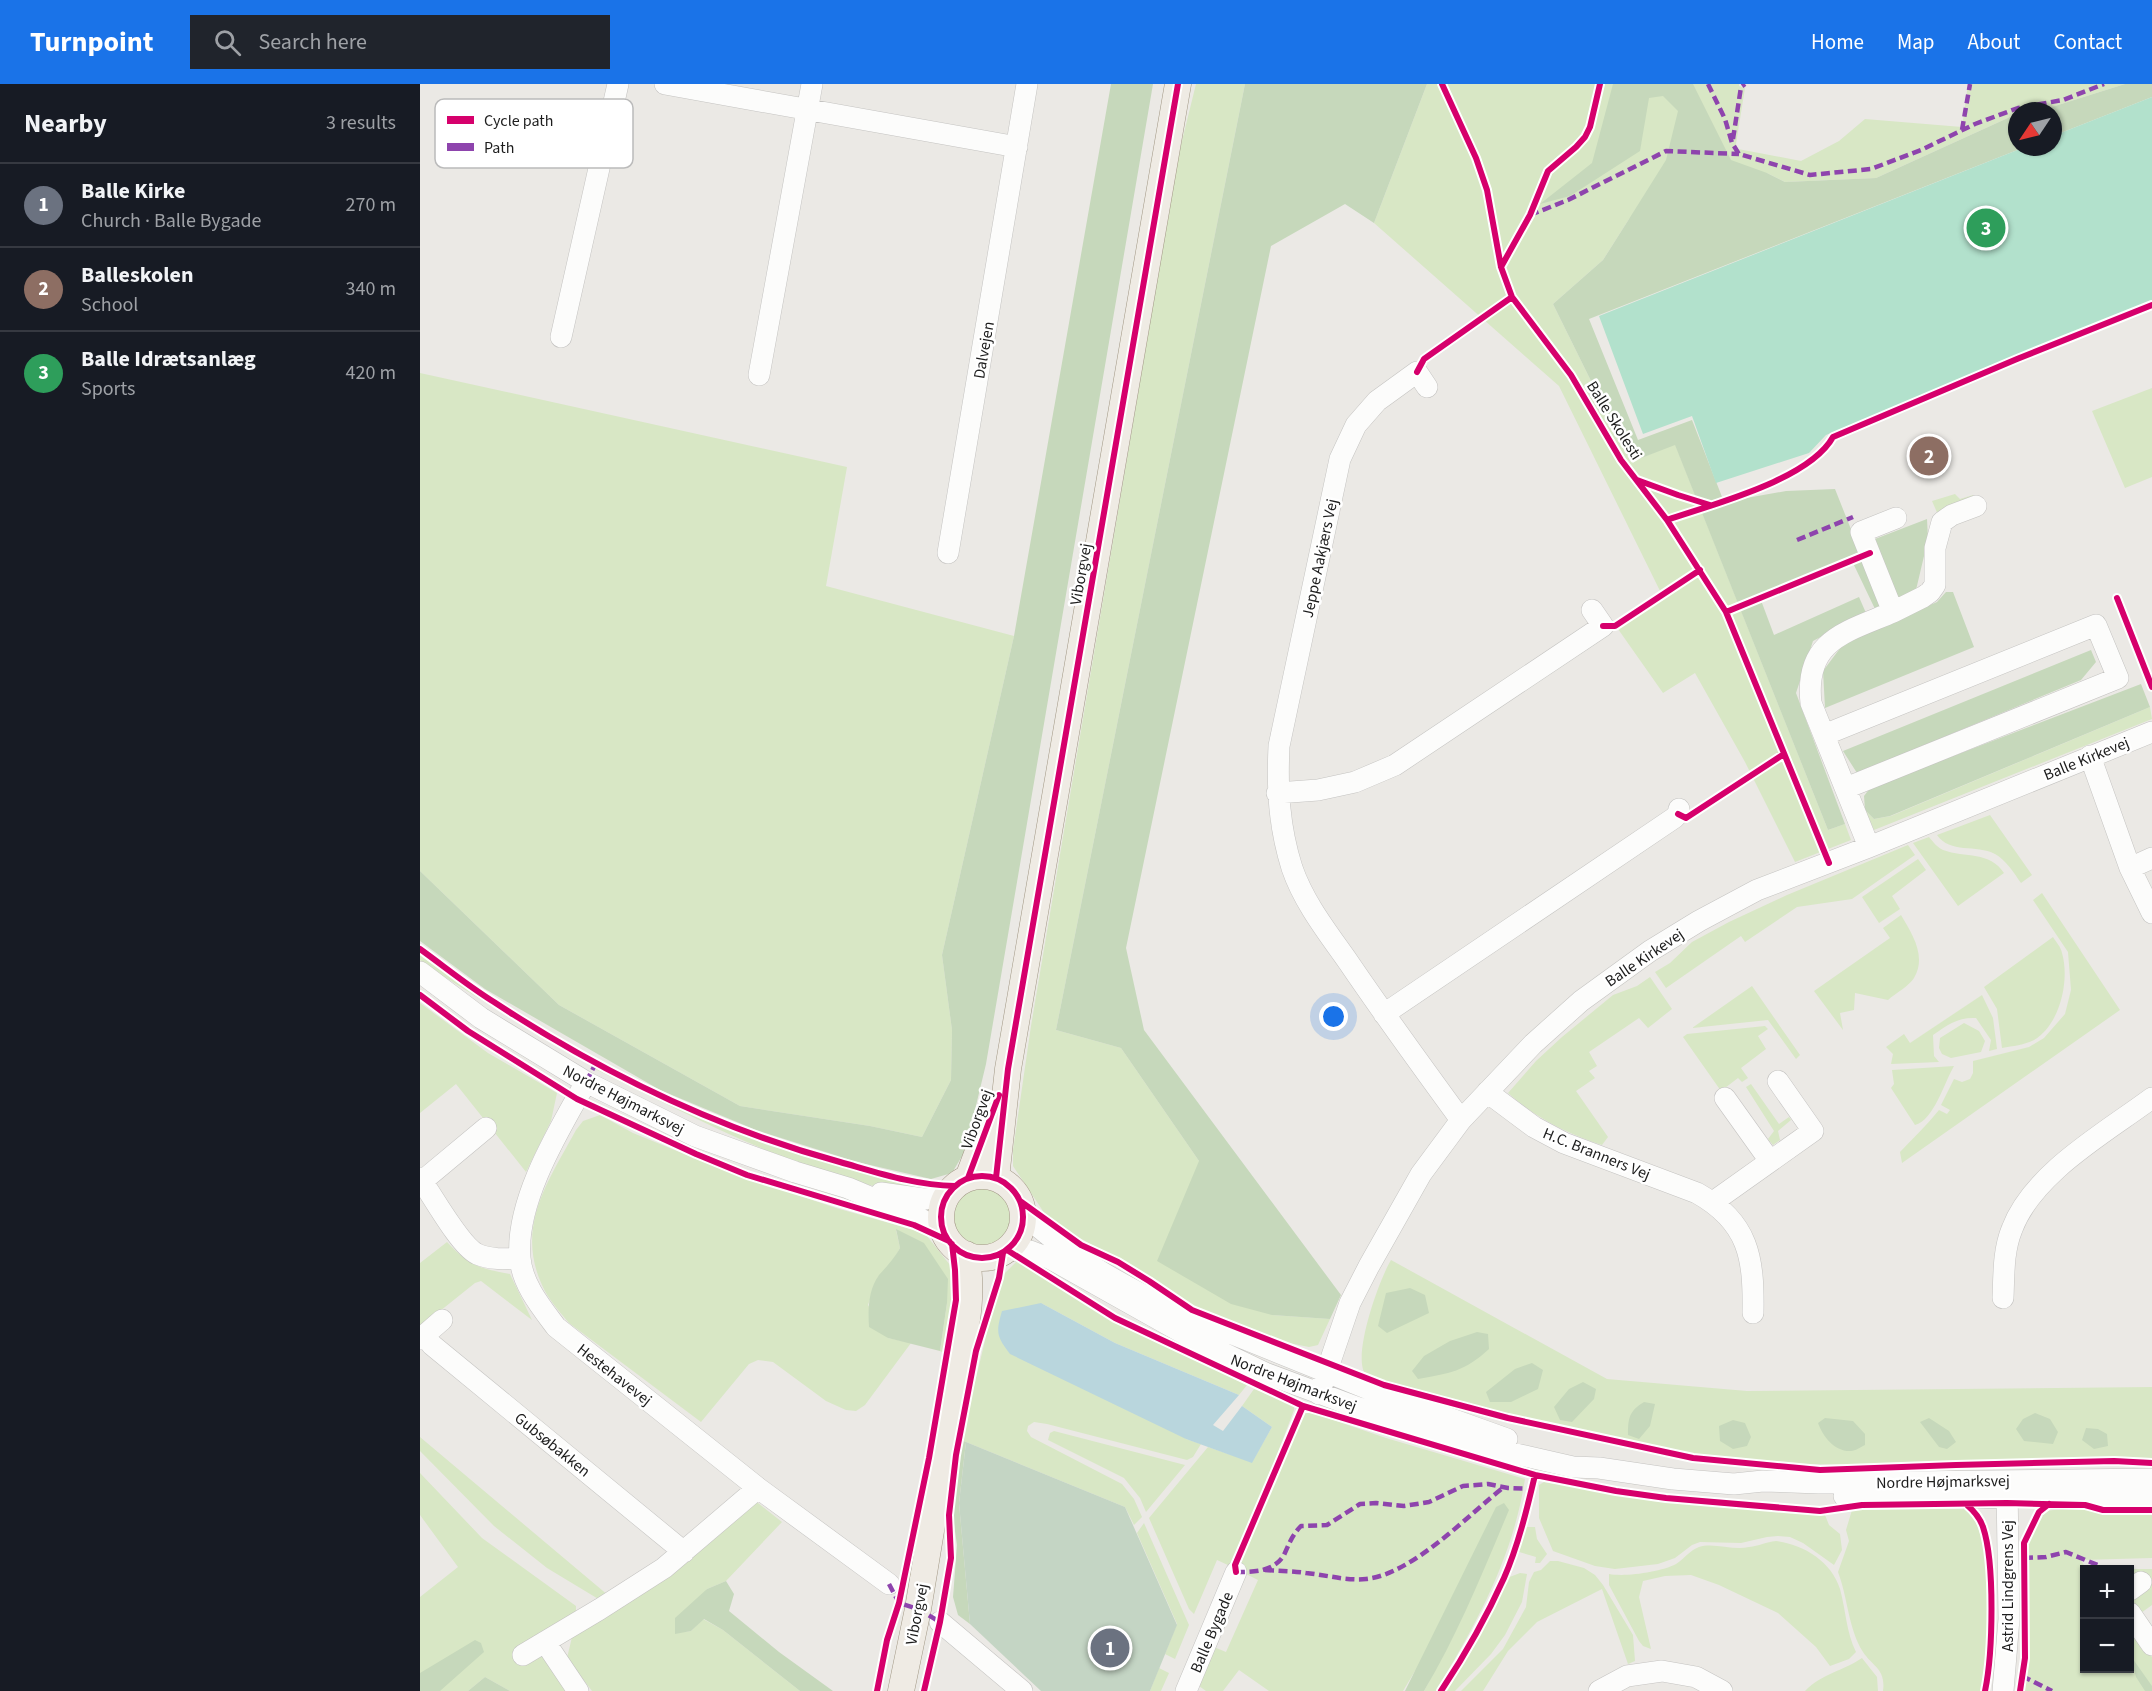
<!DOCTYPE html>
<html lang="en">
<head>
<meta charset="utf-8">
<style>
  :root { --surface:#171b24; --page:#20242c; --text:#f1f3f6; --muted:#9ea1a6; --line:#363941; --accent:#1a73e8 }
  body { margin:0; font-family:"Source Sans 3",sans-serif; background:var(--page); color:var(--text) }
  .controls { position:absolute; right:18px; bottom:18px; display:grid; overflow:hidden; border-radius:0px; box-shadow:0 2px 4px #0004 }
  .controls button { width:54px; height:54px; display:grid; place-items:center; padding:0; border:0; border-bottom:2px solid var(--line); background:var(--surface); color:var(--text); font:30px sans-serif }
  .compass { position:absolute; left:1588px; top:18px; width:54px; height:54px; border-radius:50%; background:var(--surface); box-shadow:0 2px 4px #0004; rotate:235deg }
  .you { position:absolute; left:914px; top:933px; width:21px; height:21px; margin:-15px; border:4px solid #fff; border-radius:50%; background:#1a73e8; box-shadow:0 0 0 9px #1a73e833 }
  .badge { display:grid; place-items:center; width:39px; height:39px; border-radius:50%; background:var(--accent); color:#fff; font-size:20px; font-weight:700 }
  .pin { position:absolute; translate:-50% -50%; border:3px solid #fff; box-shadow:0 2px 6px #0006 }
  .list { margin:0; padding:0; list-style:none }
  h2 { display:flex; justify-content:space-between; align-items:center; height:78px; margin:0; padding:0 24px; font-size:26px }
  h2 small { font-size:20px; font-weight:400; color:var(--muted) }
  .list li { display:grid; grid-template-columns:39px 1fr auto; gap:18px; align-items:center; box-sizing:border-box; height:84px; padding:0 24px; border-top:2px solid var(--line) }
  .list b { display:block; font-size:22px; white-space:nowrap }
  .list p { margin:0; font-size:20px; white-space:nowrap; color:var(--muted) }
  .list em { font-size:20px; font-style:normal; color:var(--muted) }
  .icon { flex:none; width:33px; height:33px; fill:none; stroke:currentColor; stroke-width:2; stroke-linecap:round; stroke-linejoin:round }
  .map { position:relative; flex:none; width:1732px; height:1607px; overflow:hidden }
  header { display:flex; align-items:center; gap:36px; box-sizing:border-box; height:84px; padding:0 30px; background:var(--accent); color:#fff }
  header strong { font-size:28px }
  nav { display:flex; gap:33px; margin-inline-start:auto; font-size:21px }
  .search { width:420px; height:54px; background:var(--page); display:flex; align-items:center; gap:15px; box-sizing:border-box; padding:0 21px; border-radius:0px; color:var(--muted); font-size:22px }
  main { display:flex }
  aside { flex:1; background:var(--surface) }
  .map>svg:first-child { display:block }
  .grass { fill:#d8e7c5 }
  .forest { fill:#c6d8bb }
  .cemetery { fill:#c4d5c4 }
  .pitch { fill:#b2e1cc }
  .water { fill:#b9d6dd }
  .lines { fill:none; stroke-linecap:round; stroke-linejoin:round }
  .minor-casing { stroke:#c4c3c1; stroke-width:22 }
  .major-casing { stroke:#a09683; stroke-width:27 }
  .minor { stroke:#fcfcfb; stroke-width:21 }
  .major { stroke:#efebe4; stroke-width:26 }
  .quiet { stroke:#8e44ad; stroke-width:4.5; stroke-dasharray:9 4.5; stroke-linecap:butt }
  .cycleway-casing { stroke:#fff; stroke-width:10 }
  .cycleway { stroke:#d6006c; stroke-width:6 }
  .labels { text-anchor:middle; stroke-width:5; stroke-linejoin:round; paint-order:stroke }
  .street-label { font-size:16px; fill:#1d1d1d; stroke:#fff }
  .key { fill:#fff; stroke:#bbb; stroke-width:1.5 }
  .key-label { font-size:16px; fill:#1d1d1d }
</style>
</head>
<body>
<header>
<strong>Turnpoint</strong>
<div class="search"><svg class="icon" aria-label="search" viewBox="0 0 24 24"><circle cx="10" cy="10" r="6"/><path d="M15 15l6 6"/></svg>Search here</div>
<nav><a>Home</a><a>Map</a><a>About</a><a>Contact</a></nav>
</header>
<main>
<aside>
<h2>Nearby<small>3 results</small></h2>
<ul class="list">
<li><span class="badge" style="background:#6b7280">1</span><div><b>Balle Kirke</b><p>Church · Balle Bygade</p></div><em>270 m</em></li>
<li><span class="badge" style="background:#8d6e63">2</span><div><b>Balleskolen</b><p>School</p></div><em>340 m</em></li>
<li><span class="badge" style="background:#2e9e5b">3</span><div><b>Balle Idrætsanlæg</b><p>Sports</p></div><em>420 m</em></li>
</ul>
</aside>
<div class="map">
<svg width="1732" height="1607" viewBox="0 0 1732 1607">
  <rect width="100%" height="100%" fill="#ebe9e5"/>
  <!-- grass -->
  <path class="grass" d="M776 0H825L636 946 701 964 779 1077 852 1231 910 1235 898 1261 889 1263 854 1256 774 1226 722 1188 645 1146 625 1130 593 1082V1066L611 942 758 73Z
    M1007 0H1319V2L1325 4 1316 60 1318 65 1381 77 1419 57 1445 35 1542 43 1548 0H1705L1619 27H1597V32L1590 33 1456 94 1365 98 1347 89 1209 135 1183 176 1133 220 1211 378 1255 360 1408 746 1425 740 1431 756 1375 778 1325 678 1275 589 1243 609 1198 545 1243 513 1139 302 954 139Z
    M0 289 427 383 406 502 594 552 522 871 532 946 531 996 502 1053 450 1042 320 1022 139 921 0 787Z
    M1732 304V393L1705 404 1672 327Z
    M1535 410 1540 415 1553 411 1555 417 1519 433 1512 417Z
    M1730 623 1732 635 1454 746 1445 726 1454 735 1471 732Z
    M1570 731 1612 791 1601 799C1594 789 1586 776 1575 770 1556 760 1530 770 1517 751Z
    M1509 753C1513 758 1518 764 1523 766 1545 774 1570 767 1584 789L1538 822 1493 759Z
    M1488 761 1495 771 1432 815 1377 823 1325 858 1321 852 1246 904 1235 888 1250 879 1272 858 1309 838 1367 811Z
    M1498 775 1506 786 1472 812 1480 825 1459 839 1442 813Z
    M1622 809 1700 926 1482 1079 1480 1068C1493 1054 1507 1041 1519 1026L1527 1030 1530 1026 1521 1021 1534 995 1542 998 1550 995 1553 989V977L1609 963 1624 954 1645 930 1651 906 1648 868 1613 816Z
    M1481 831C1492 850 1507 872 1494 894 1489 902 1476 909 1468 916L1435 909 1434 926 1420 929 1423 946 1394 907 1470 854 1463 844Z
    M1633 853C1636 858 1641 863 1642 869 1650 896 1640 941 1614 956 1604 961 1593 962 1582 964L1577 925 1564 903Z
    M0 869 47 904 146 966V968L10 884 0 876Z
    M1230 893 1252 925 1228 944 1219 934 1169 968 1177 982 1169 987 1175 994 1156 1007 1188 1053 1182 1061C1147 1050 1116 1034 1088 1009L1116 977 1142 953 1193 911 1217 902Z
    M1332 902 1380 971 1376 975 1348 936 1272 944Z
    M1562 911 1573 934 1577 965 1569 967 1571 956 1556 934C1538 933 1527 941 1513 951L1514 972 1519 978 1471 980 1473 970 1466 963 1484 950 1490 959Z
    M0 919 68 969 137 1009 131 1037 106 1088 36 1000 0 1029Z
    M1544 939 1559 947 1565 957 1561 968 1531 974 1522 970 1519 964 1520 954Z
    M1345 942 1348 945 1338 952 1346 965 1321 984 1328 994 1322 998 1318 994 1301 1007 1263 953 1267 950Z
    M176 982 227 1009 347 1061 509 1106C497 1106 483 1108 472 1106 369 1086 268 1030 175 985Z
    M1534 982C1524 999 1514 1036 1495 1041L1471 1004 1474 1000 1472 986Z
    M1331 1000 1359 1040 1369 1033 1371 1036 1358 1047 1360 1056 1353 1061 1348 1055 1354 1047 1326 1003Z
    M180 1031 213 1049 301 1085 416 1124 494 1146 507 1152 534 1186 530 1236 524 1269 520 1267 527 1219 476 1146 480 1164 472 1179 458 1193 448 1221 468 1254 491 1259 445 1321 436 1327 426 1326 406 1317 353 1278 338 1276 329 1280 281 1338 149 1239C139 1227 128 1215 122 1201 95 1142 129 1096 156 1046L163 1037Z
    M532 1133a31 31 0 1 1 62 0a31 31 0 1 1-62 0Z
    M27 1158C50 1182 58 1184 90 1190L112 1236 61 1197 55 1199 0 1243V1179Z
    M971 1176 1187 1295 1327 1307 1732 1303V1376C1608 1373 1484 1385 1360 1379 1275 1375 1192 1356 1109 1337 1057 1325 991 1312 944 1288 934 1267 959 1196 971 1176Z
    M597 1177 709 1244 827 1301 819 1311 695 1259 621 1219 766 1355 781 1360 773 1373 767 1376 627 1340 614 1338 608 1342 607 1347 611 1353 702 1400 714 1415 722 1433 714 1441 705 1423 541 1356 577 1207 584 1190Z
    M834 1305 874 1321V1326L845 1402 810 1482 797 1476 774 1530 769 1525 729 1434 788 1363 832 1378 852 1343 822 1322Z
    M887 1327 966 1354 1105 1395C1093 1474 1056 1540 1016 1607H1004L1010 1596 995 1587 983 1607H849L819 1586 803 1607H786L779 1602 794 1563 806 1568 838 1496 818 1486 878 1338Z
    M634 1347 765 1381 726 1428 720 1414 704 1394 628 1356 630 1349Z
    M0 1353 189 1512 180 1516 127 1484 74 1442 0 1367Z
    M0 1389 62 1454 156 1522V1527L124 1566 151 1607H90L65 1593 48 1607H0V1513L38 1483 0 1431Z
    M1124 1398 1237 1416 1405 1431 1409 1441 1420 1450 1422 1466 1414 1481 1383 1459 1370 1453 1358 1452 1347 1453 1321 1459 1280 1458 1272 1461 1255 1474 1238 1480 1195 1485 1175 1482 1133 1467 1119 1434V1401Z
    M334 1418 338 1419 362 1438 306 1497 287 1505 255 1549 271 1547 283 1535 303 1546 380 1607H172L147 1574 153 1549Z
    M1545 1423C1578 1452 1568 1567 1561 1607H1463C1466 1585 1453 1583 1443 1568 1428 1544 1428 1514 1418 1488L1429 1457 1426 1446 1432 1426Z
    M1660 1423 1696 1430H1732V1474L1661 1476 1666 1485 1664 1486V1584H1710V1540L1732 1573V1607H1603L1610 1574 1607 1458 1617 1434 1625 1427Z
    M724 1439 769 1541 755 1575 745 1570 757 1540 717 1449Z
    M1106 1443H1115L1117 1455 1127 1470 1120 1479H1115L1116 1473 1096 1467Z
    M1356 1457C1384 1461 1411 1477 1420 1505 1426 1527 1426 1548 1436 1568L1429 1575 1410 1582 1396 1563 1358 1529 1299 1501 1271 1491 1245 1492 1223 1497 1219 1513 1231 1565 1223 1562 1219 1557 1189 1501V1490C1206 1493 1241 1488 1256 1480 1264 1475 1270 1466 1279 1463 1294 1458 1313 1467 1329 1463 1339 1462 1346 1458 1356 1457Z
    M1130 1477H1138L1164 1484 1175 1491 1183 1501 1213 1551 1215 1577 1208 1580 1182 1505 1117 1538 1088 1567 1063 1607H1041L1083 1565 1106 1523 1109 1498 1114 1488 1121 1486Z
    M1690 1485H1732V1521L1721 1529 1712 1520 1719 1506 1710 1495V1486Z
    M1100 1489 1107 1490 1102 1518 1085 1551 1071 1570 1035 1607H1025L1048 1570 1087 1494Z
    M1442 1574 1457 1593 1458 1607H1385C1401 1590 1423 1587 1442 1574Z
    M739 1584 749 1589 741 1607H730Z"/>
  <!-- forest -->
  <path class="forest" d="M691 0H733L566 980 545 1067 532 1089 511 1095 437 1078 336 1046 240 1006 65 905 0 857V787L139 921 320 1022 450 1042 502 1053 531 996 532 946 522 871 594 552Z
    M825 0H1007L954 139 925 120 851 162 706 864 724 946 921 1211 910 1235 852 1231 811 1220 737 1177 779 1077 701 964 636 946Z
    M1193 0H1273L1311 76 1347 89 1365 98 1456 94 1590 33 1597 32V63H1605L1169 235 1218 356 1272 336 1304 418 1366 407 1415 405 1440 468 1339 511 1354 551 1439 513 1446 529 1393 557 1376 609 1425 740 1408 746 1255 361 1211 378 1133 220 1183 176 1209 135 1246 76 1258 27 1243 12 1229 14 1220 67 1150 112 1120 120 1172 79Z
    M1705 0H1732V13L1633 52V27H1619Z
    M1507 435 1508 455 1496 506 1477 515 1456 462 1455 455Z
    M1444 475 1463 521 1455 525 1433 479Z
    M1526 508H1533L1554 563 1405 624 1403 587 1424 559 1517 518Z
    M1671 566 1676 578 1661 596 1437 689 1423 667Z
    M1721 600 1730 623 1470 732 1454 735 1445 726 1444 712 1450 704Z
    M476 1145 504 1159 528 1195 527 1219 520 1267 468 1254 449 1243C448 1226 448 1206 459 1191 467 1182 474 1175 480 1164Z
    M990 1204 1005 1211 1009 1229 967 1249 958 1242 966 1209Z
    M1057 1248 1068 1250 1069 1265C1044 1288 1030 1289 998 1295L992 1287 1004 1272 1030 1257Z
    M1112 1279 1123 1286 1118 1305 1091 1318H1070L1066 1308 1095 1285Z
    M1163 1298 1176 1305 1174 1315 1152 1338 1140 1336 1134 1323 1149 1305Z
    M1224 1318 1235 1320 1230 1342 1219 1355 1208 1351C1208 1334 1209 1327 1224 1318Z
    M1615 1329 1630 1335 1638 1348 1633 1360 1604 1357 1596 1345 1603 1335Z
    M1405 1334 1433 1337 1445 1350V1361C1441 1363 1435 1367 1431 1367 1415 1368 1403 1353 1398 1339Z
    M1509 1334 1529 1347 1536 1358 1527 1365 1519 1363 1500 1338Z
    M1313 1336 1325 1339 1331 1353 1327 1362 1313 1365 1300 1357 1299 1342Z
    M1666 1344 1678 1345 1687 1350 1688 1362 1674 1365 1662 1356Z
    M541 1356 546 1358 539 1419 550 1540 538 1531 533 1513 537 1461 532 1426Z
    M1084 1419 1089 1426C1063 1488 1038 1550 1004 1607H985L1076 1423Z
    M306 1497 314 1510 309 1527 359 1568 413 1607H380L303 1546 284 1535 271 1547 255 1550V1534L287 1505Z
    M55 1556 61 1559 64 1568 20 1607H0V1589Z
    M1710 1571 1732 1602V1607H1725L1716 1593Z
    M65 1593 90 1607H48Z"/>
  <!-- cemetery -->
  <path class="cemetery" d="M546 1358 705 1423 757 1541 730 1607H621L550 1540 539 1419Z"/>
  <!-- pitch -->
  <path class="pitch" d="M1732 13V225L1406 351 1389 369 1296 399 1272 332 1223 350 1179 232 1605 63H1633V52Z"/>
  <!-- water -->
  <path class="water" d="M621 1219 695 1259 819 1311 793 1341 803 1347 822 1322 852 1343 832 1379 766 1355 590 1270C576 1252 576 1248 582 1227Z"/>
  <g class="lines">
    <defs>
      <path id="minor" d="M245 0 597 63
        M141 253 198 0
        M339 291 392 0
        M1007 303 997 288 957 317 936 341 920 375 859 662C857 705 859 743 872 784 884 819 908 849 929 879 965 932 1003 984 1041 1036
        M528 469 607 0
        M1473 528 1503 513 1510 508 1515 501V464L1522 438 1532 431 1556 422
        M1404 651 1676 541 1698 594 1426 704
        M1670 672 1710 784 1732 829
        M857 709 898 706 935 698 975 681 1183 542 1172 526
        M1449 763 1391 619C1384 556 1426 548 1473 528L1441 448 1476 434
        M1710 784 1732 774
        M0 888 61 934 166 998 275 1052 375 1088 428 1104 497 1133 524 1147
        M964 930 1254 734 1258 730 1259 725
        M166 998C139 1046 95 1117 100 1174 102 1200 121 1223 136 1243L338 1404 469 1500
        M1067 1008 1114 1043 1144 1059 1277 1109C1329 1138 1334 1174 1333 1229
        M1305 1014 1350 1077
        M0 1094C12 1111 40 1162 57 1170 71 1176 85 1175 100 1174
        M0 1099 66 1044
        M461 1109 504 1115 526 1113
        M1293 1118 1393 1047 1358 997
        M604 1130C647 1171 699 1200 753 1226L956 1308 1087 1355
        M587 1166 610 1167 631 1175 772 1254 845 1289 939 1324 1013 1348 1074 1365 1153 1383 1179 1384 1253 1395 1314 1400 1343 1397 1399 1399 1732 1395
        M1583 1214C1584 1191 1583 1167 1592 1145 1613 1089 1685 1049 1732 1014
        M4 1251 12 1261 264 1468
        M0 1255 22 1236
        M899 1310 930 1219 949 1182 1001 1090 1041 1036 1113 960 1161 917 1230 867 1279 837 1337 806 1449 763 1732 648
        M1424 1412 1534 1414 1732 1411
        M1710 1506 1721 1498
        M1710 1529 1732 1561
        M520 1538 602 1607
        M125 1558 158 1607
        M103 1571 180 1525 244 1484 338 1404
        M766 1607 816 1488
        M1179 1607 1207 1592 1242 1587 1276 1593 1302 1607
        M1583 1607 1589 1535 1587 1401"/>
      <path id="major" d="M521 1133a41 41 0 1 1 82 0a41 41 0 1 1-82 0Z
        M548 1094 574 1025
        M576 1094 588 985 758 0
        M481 1607 498 1525 540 1272C548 1238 553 1205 546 1170"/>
    </defs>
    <!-- minor casing -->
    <use href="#minor" class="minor-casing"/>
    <!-- major casing -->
    <use href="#major" class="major-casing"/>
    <!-- minor -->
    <use href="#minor" class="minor"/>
    <!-- major -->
    <use href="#major" class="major"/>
    <!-- quiet -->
    <path class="quiet" d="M1288 0 1305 35 1312 59 1319 70 1390 91 1451 85 1501 66 1555 40 1598 24 1643 16 1684 0
      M1542 46 1550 0
      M1313 55 1321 3 1325 0
      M1110 131 1148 116 1246 67 1319 70
      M1377 456 1433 433
      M166 998 176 979
      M1604 1474 1626 1473 1646 1468 1680 1482
      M845 1486C859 1487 873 1487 886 1489 907 1491 926 1497 946 1495 993 1490 1048 1431 1084 1403
      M816 1488C833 1488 854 1488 864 1471 869 1460 872 1451 881 1442L907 1441 940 1420 956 1419 984 1422 1009 1418 1043 1402 1068 1400 1088 1404 1112 1405
      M469 1500 479 1519 498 1525 520 1538
      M1602 1592 1632 1607"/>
    <defs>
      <path id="cycleway" d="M1022 0 1056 74 1067 106 1081 183 1092 213 1151 291 1201 376 1247 436 1306 528 1409 779
        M1081 183 1110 131 1128 87 1156 63 1165 53 1170 43 1180 0
        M997 288 1004 275 1092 213
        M1217 396 1258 411 1290 421
        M1247 436C1293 420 1389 396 1413 353L1597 275 1732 221
        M1697 514 1732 603
        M1306 528 1450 469
        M1183 542H1195L1280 486
        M1258 730 1266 734 1364 670
        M0 865C25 883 48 902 74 918 182 989 295 1044 420 1078 459 1089 494 1101 535 1102
        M0 911 48 947 157 1015 276 1070 327 1091 494 1141 529 1157
        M521 1133a41 41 0 1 1 82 0a41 41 0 1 1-82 0Z
        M548 1094 579 1011
        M576 1094 588 985 758 0
        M600 1117 661 1161 698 1178 729 1197 772 1226 964 1301 1088 1334 1273 1374 1400 1386 1536 1381 1694 1377 1732 1379
        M587 1166 695 1234 883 1322 1115 1391 1196 1407 1246 1414 1400 1427 1442 1421 1587 1419 1665 1421 1683 1426H1732
        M1547 1421C1554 1427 1560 1434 1563 1443 1575 1479 1573 1569 1565 1607
        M816 1488 815 1481 883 1322
        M457 1607 467 1556 479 1519 509 1374 536 1216 535 1186 532 1160
        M504 1607 520 1538 531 1474 529 1431 536 1371 556 1267 579 1194 583 1169
        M1021 1607C1045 1571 1066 1534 1084 1494 1098 1462 1107 1425 1115 1391
        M1600 1607 1605 1574 1604 1459 1619 1428 1629 1420"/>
    </defs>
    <!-- cycleway casing -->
    <use href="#cycleway" class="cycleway-casing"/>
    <!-- cycleway -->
    <use href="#cycleway" class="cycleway"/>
  </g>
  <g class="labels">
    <!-- street labels -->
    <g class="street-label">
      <text transform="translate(563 266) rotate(-80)" y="6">Dalvejen</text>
      <text transform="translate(1195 336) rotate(58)" y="6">Balle Skolesti</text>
      <text transform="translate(899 474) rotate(-78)" y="6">Jeppe Aakjærs Vej</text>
      <text transform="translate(660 490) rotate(-80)" y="6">Viborgvej</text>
      <text transform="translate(1666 674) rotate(-22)" y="6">Balle Kirkevej</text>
      <text transform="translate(1224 873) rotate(-34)" y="6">Balle Kirkevej</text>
      <text transform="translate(204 1015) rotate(27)" y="6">Nordre Højmarksvej</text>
      <text transform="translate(556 1035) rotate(-70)" y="6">Viborgvej</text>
      <text transform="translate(1177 1069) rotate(22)" y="6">H.C. Branners Vej</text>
      <text transform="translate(195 1290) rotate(38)" y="6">Hestehavevej</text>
      <text transform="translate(874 1298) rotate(21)" y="6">Nordre Højmarksvej</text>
      <text transform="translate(133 1360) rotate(39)" y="6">Gubsøbakken</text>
      <text transform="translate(1523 1397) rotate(-1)" y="6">Nordre Højmarksvej</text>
      <text transform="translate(1587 1502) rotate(-90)" y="6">Astrid Lindgrens Vej</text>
      <text transform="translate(496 1530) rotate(-79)" y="6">Viborgvej</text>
      <text transform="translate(791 1548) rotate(-67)" y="6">Balle Bygade</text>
    </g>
  </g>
  <!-- legend -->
  <rect x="15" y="15" width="198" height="69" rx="9" class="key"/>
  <rect x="27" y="32" width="27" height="8" fill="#d6006c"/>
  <rect x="27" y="59" width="27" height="8" fill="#8e44ad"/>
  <g class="key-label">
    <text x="64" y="42">Cycle path</text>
    <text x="64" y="69">Path</text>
  </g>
</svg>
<div class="controls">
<button>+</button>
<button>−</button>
</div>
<svg class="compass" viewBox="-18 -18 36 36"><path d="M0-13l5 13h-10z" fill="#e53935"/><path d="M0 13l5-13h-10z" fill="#9ea1a6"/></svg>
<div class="you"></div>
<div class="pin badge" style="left:690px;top:1564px;background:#6b7280">1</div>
<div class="pin badge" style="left:1509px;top:372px;background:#8d6e63">2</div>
<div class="pin badge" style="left:1566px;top:144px;background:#2e9e5b">3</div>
</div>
</main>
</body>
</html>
